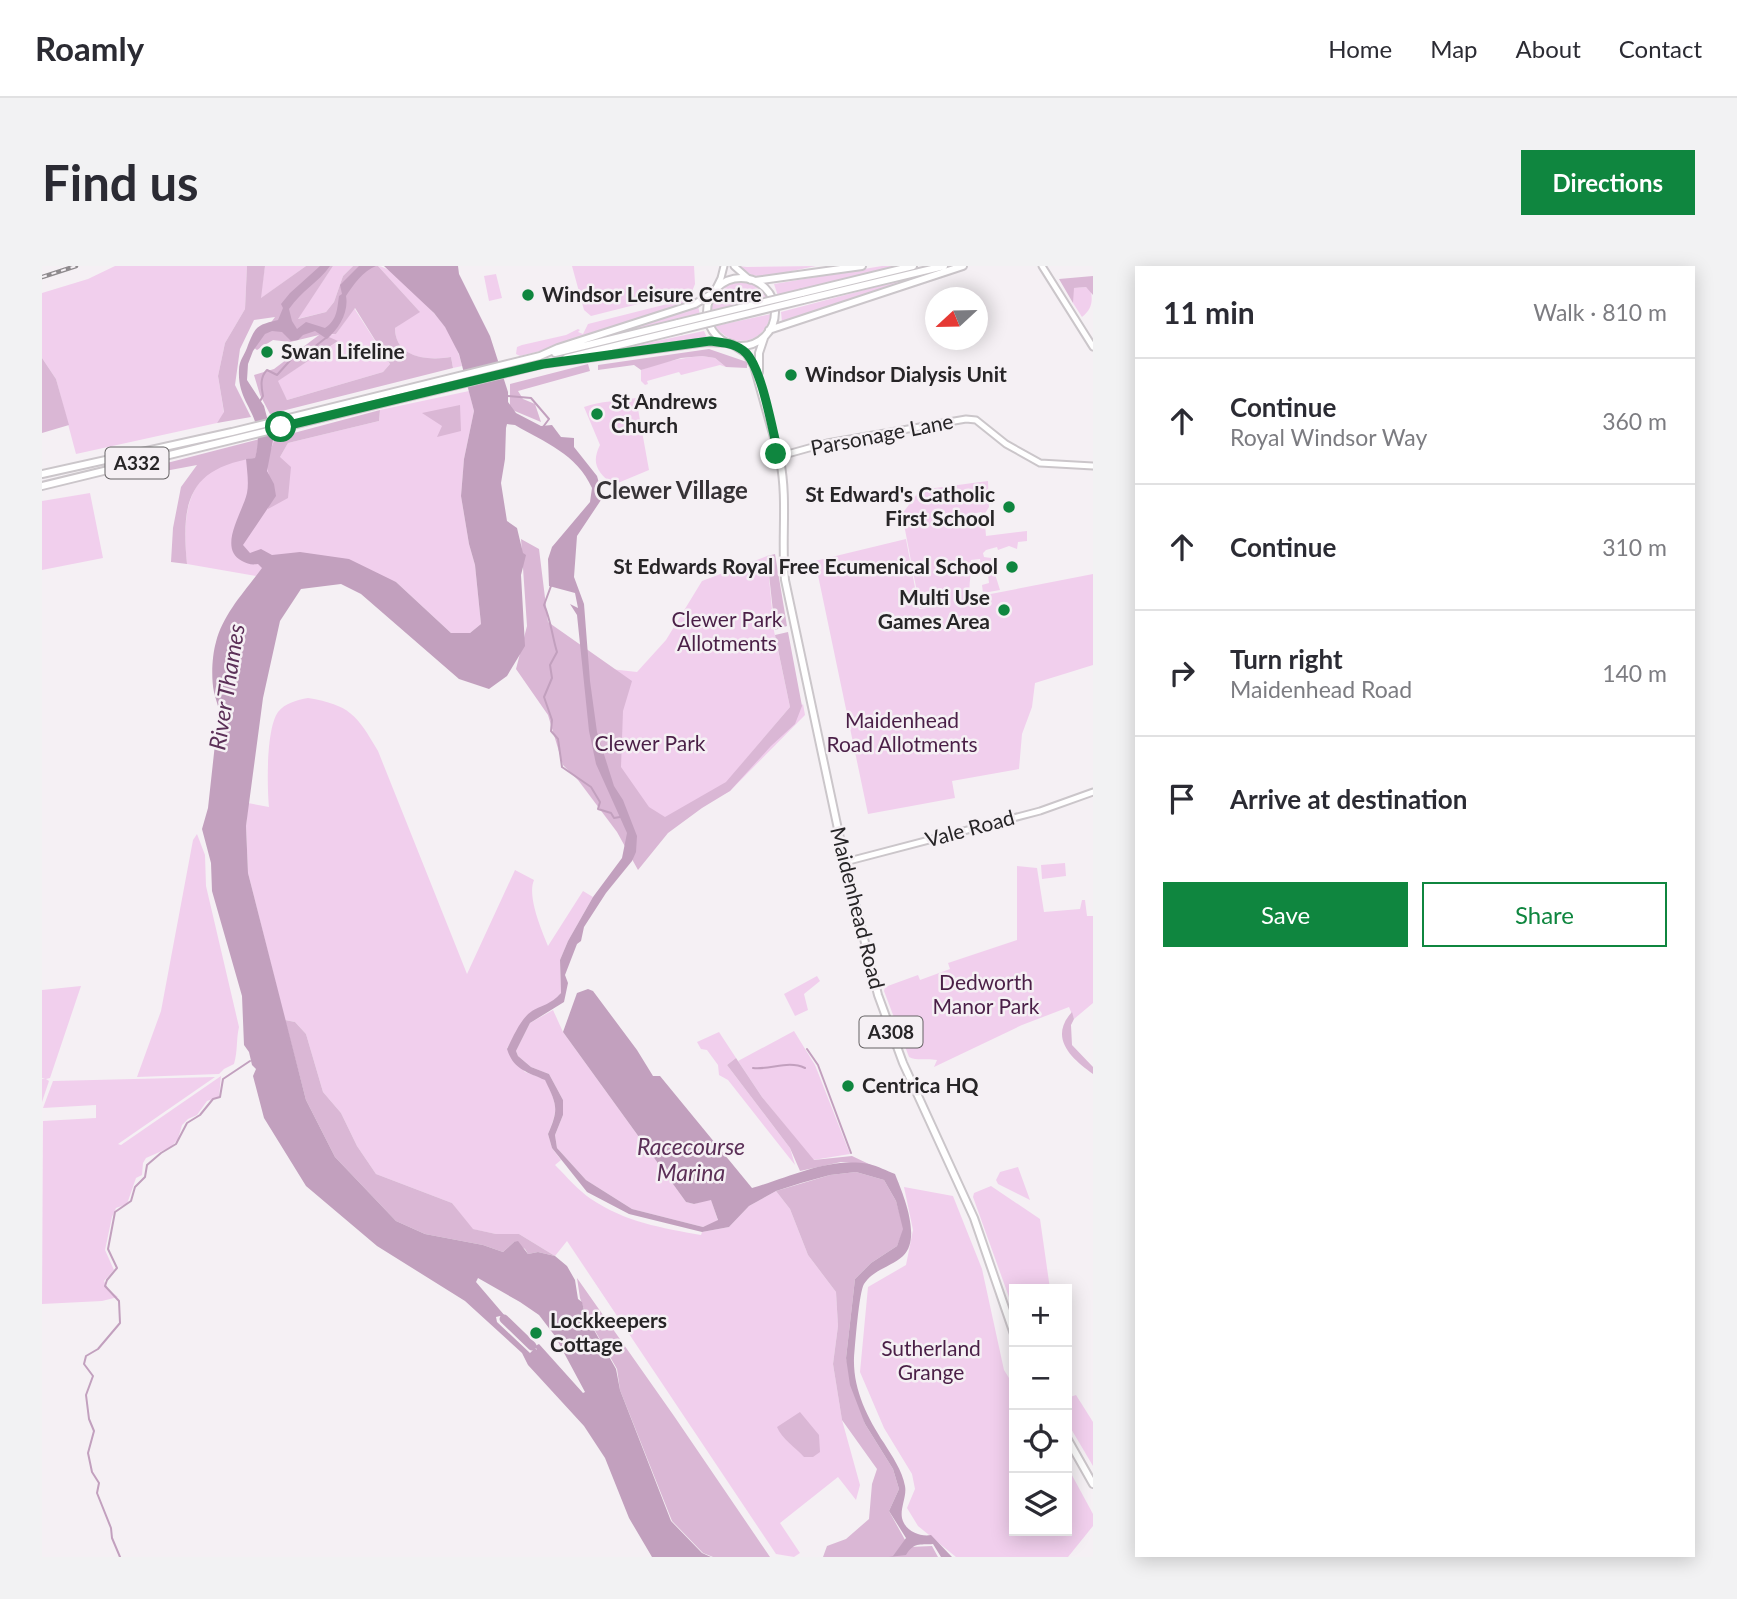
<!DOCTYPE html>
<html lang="en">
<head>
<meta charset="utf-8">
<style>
  :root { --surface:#fff; --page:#f2f2f3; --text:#2b2b33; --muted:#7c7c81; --line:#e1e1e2; --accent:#0f863f }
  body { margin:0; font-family:Lato,sans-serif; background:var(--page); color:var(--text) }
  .controls { position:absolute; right:21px; bottom:21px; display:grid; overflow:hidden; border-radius:0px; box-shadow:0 4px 18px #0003 }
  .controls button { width:63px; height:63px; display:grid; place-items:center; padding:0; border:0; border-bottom:2px solid var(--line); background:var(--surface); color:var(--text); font:35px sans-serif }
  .compass { position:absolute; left:883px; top:21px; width:63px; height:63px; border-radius:50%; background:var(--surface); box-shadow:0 4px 18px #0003; rotate:248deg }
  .stop { position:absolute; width:21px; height:21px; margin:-16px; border:5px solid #0f863f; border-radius:50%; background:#fff }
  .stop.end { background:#0f863f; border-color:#fff; box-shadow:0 2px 7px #0008 }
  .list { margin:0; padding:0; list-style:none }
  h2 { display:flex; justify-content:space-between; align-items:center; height:91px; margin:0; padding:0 28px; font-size:30px }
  h2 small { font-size:23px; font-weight:400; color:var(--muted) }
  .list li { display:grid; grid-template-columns:46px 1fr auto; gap:21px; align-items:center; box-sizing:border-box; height:126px; padding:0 28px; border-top:2px solid var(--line) }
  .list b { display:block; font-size:26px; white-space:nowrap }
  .list p { margin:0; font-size:23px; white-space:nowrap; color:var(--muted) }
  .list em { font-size:23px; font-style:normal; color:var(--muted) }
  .actions { display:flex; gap:14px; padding:21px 28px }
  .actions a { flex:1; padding:16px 0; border:2px solid var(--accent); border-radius:0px; text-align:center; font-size:24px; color:var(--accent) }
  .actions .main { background:var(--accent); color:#fff }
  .icon { flex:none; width:38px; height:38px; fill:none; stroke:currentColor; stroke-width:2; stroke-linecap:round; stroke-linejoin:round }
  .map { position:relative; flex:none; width:1051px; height:1291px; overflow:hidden; border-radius:0px }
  header { display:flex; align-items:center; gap:42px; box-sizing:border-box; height:98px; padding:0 35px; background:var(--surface); border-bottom:2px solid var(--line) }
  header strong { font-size:33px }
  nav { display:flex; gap:38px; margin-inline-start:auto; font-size:24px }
  .intro { display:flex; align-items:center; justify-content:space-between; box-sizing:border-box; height:168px; padding:0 42px }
  h1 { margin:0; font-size:49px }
  .button { padding:18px 32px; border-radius:0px; background:var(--accent); color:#fff; font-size:24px; font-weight:700 }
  main { display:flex; gap:42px; padding:0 42px }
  aside { flex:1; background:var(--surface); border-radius:0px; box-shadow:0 4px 18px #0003 }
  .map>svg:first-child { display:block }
  .green { fill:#f1cfed }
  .forest { fill:#dab7d5; fill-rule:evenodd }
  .water { fill:#c2a0be; fill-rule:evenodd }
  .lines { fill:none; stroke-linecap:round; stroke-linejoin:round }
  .stream { stroke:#c2a0be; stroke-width:2 }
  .river { stroke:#c2a0be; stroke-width:9 }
  .secondary-casing { stroke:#cbc6ca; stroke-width:9 }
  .primary-casing { stroke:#cbc6ca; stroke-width:10 }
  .secondary { stroke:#fff; stroke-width:5 }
  .primary { stroke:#fff; stroke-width:6 }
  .rail-casing { stroke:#8e8a8d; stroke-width:4.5 }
  .rail { stroke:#f5f0f4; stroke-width:2; stroke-dasharray:5; stroke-linecap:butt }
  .primary-bridge-casing { stroke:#cbc6ca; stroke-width:10; stroke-linecap:butt }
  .primary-bridge { stroke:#fff; stroke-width:6 }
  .route { stroke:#0f863f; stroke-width:9 }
  .poi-dot { fill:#0f863f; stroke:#f5f0f4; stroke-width:2.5 }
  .labels { text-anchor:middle; stroke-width:5; stroke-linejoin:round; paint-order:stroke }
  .shield { fill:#f5f0f4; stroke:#656264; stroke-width:2 }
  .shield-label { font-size:19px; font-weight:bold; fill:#272527 }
  .poi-label { font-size:21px; font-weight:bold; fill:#272527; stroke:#f5f0f4; text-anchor:start }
  .street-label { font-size:21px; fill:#272527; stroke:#f5f0f4 }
  .park-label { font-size:21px; fill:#4a1f47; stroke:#f5f0f4 }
  .water-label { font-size:23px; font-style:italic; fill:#5c3058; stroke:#f5f0f4 }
  .quarter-label { font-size:24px; font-weight:bold; fill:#373337; stroke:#f5f0f4 }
</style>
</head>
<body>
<header>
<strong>Roamly</strong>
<nav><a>Home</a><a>Map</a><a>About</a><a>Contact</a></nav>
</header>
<div class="intro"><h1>Find us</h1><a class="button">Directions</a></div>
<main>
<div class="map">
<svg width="1051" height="1291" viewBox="0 0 1051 1291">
  <rect width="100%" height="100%" fill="#f5f0f4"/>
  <!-- green -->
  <path class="green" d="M73 0H205L203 43 183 77 176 110 182 147 175 157 34 188 14 113 0 92V27L46 13Z
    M223 0H264L218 33Z
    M291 0H311L301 10 292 36 284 46 255 53Z
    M336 0C351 0 392 46 402 59 410 71 417 85 420 100L411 102 409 91C385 95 353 92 353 62L377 45Z
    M530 0H652L653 18 649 28 644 26 549 50 542 44Z
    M696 0 705 1 774 0 726 10V12L710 9Z
    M840 0H858L736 30 732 18Z
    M894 5V6L740 56 739 46Z
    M454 8 460 32 447 35 442 10Z
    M702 15 720 23 726 33 669 47C670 27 683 16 702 15Z
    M1044 21 1049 25C1051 37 1049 44 1040 51L1031 37V22Z
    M653 31 654 34 511 82 478 90 474 88 475 81 480 79 524 69 536 63 538 64 536 66 541 68 546 58Z
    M656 39 658 50 546 75Z
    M312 42 348 98 341 106 245 134 235 115 295 76 278 69 294 68Z
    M729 48C723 78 691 84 673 60Z
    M662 65 666 74 549 89Z
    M660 90 673 92 684 101 678 99 639 109 637 106 605 115 606 118 603 119 599 115V104C620 96 638 92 660 90Z
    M427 125 432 145 422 193 419 230 427 278 433 299 439 358 428 367H409L354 316 231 289 214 310 145 298C141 261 141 216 180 199 190 194 202 194 212 192L218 173 233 172 224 196 238 191 246 177 337 155 338 144Z
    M594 132 607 204 571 219C555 206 549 197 558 179L542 141C559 135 576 135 594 132Z
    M946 215 947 241 942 249 939 246 930 248V259L943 258 944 270 985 265V275L976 276 975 283 967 280 956 284 955 281 944 284 941 287 942 291 949 292V295L946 296 948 306 955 305 953 308 958 324 941 327 940 319 947 317 946 309 941 310 938 293 929 294C930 308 926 318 928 332L1051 308V399L993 417 990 441 980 468 977 503 910 515 913 532 826 548 773 295 864 273 877 343 885 342H878L860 248 878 224Z
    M48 227 61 292 0 304V235Z
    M725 290 732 365 748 441 693 506 761 438 763 449 688 525 605 567 551 509 568 403 595 406 624 374 660 315Z
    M266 432C308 439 315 449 336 485L425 708 473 604 492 614C485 630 499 663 506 680L541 625 551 631 526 675 518 694 519 727 509 738 489 746 465 782 483 806 503 813C515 839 517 842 506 868L510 882 519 894 513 899C525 911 536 924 549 933 583 956 620 962 659 969L660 966 687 961 707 940 734 925 748 943 766 989 794 1026 796 1060 791 1098 800 1154 818 1219 814 1234 796 1211 738 1257 758 1287 752 1291 734 1288 525 975 513 990 477 968H454L430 963 410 937 334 908 315 880 299 847 281 826 264 768 253 756 243 754 206 607 204 560 206 537 227 541C225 520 224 463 236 446 243 437 255 434 266 432Z
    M155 568 163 589 164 620 197 761C194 774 196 784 192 798L182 803 177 808 95 811 119 745 151 574Z
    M1023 597 1024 610 1000 613 999 599Z
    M975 600 995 602 1002 646 1038 643 1040 634H1043L1045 650H1051V737L1032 753 1027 741 980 759 892 801 895 794C886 792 874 795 867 791L842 725 843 721 876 709 878 714 908 703 906 697 975 674Z
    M775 710 778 715 762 728 766 744 753 750 742 728Z
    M39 720 8 812 4 813 7 815 0 836V813H3L0 812V724Z
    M511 744 521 766 644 936 652 938 669 933 676 955 661 961 590 943 544 914 515 882 513 869 521 849V834L507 808 489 801 476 790 474 785 488 757Z
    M752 765 773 799 808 888 771 894 720 831 696 795Z
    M677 766 694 792 685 799 748 882 753 899 686 814 677 809 676 799 665 784 659 783 655 776Z
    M179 810 177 831 165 835 155 849 146 853 140 859 136 873 129 881 104 892 101 897 100 909 94 912 85 938 74 942 70 951 63 984 72 1004 62 1015 67 1024 76 1031 60 1035 0 1038 1 855 54 852V839L1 842 11 815 173 811 76 878 79 879Z
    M976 901 988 934 956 918 954 914 958 906Z
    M949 920 998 953 1008 1023H972V1045L931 931 932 927Z
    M862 921 911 930 940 1003 962 1104 972 1120V1265H1025V1200L1051 1248V1260L1026 1291H914L876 1260 865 1242 873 1223 870 1208 842 1162 818 1106 826 1021 864 999 871 964Z
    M1034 1129 1051 1156V1200L1025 1156V1132Z"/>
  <!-- forest -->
  <path class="forest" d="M205 0H223L219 32 264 0H291L256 53 284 46 292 36 301 10 311 0H336L378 46 353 62C353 92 386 95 409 91L411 102 228 148 218 129 212 109 232 103 277 69 248 76 231 74 215 84 211 81 233 51 212 54 198 83 193 119 209 151 175 157 182 146 176 110 183 77 203 43ZM313 42 348 98 341 106 245 134 236 115 296 75 280 68H294Z
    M1051 10V29L1044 21 1032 22 1031 37 1017 13Z
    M667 83 705 96V102L684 101 673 92 660 90 639 92 599 104 592 99 556 104V99Z
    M0 92 14 113 27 159 0 167Z
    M546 98 548 105 476 125 481 133 493 138 499 156 468 143V118Z
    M418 139 419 165 395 171 400 160 380 147Z
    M338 144 337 155 246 177 238 191 249 201 246 232 226 243 228 214 224 196 233 172Z
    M218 173 213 192C146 202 139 237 145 298L129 296 131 262 139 221 155 199 91 211 90 206Z
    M479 273 497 283 506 356 590 415 581 445 579 501 607 541 623 551 684 516 748 441 733 369 746 366 760 440 753 458 729 480 688 525 660 542 626 567 596 604 575 566 536 514 521 499 506 449 474 403 485 360Z
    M733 288 745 360 733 364 725 290Z
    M1030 746 1032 753 1029 759 1030 779 1051 801V808C1030 793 1006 772 1030 746Z
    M243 754 253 756 264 768 281 826 299 847 315 880 334 908 410 937 431 963 454 968H477L513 990 496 986 486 988 483 983 472 976 461 986 441 979 383 968 354 955 293 891 264 834Z
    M694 792 720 831 772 894 810 890 829 899 799 896 758 905 748 882 685 799Z
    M814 906 842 914 854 935 862 963 855 980 829 997 813 1013 804 1092 823 1158 851 1203 857 1223 847 1245 867 1281 890 1280 896 1291H781L785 1280 804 1273 827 1253 830 1218 835 1203 800 1154 791 1098 796 1060 794 1026 766 989 748 943 734 925 788 909Z
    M535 1012 632 1150 728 1291H671L661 1287 630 1255 578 1124 575 1103 544 1049 538 1032Z
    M758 1146 777 1169 778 1186 771 1191H762C754 1182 739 1172 735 1161Z"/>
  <!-- water -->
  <path class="water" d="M278 0H288C276 17 260 24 247 43L250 55 255 63 264 56 283 62C295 54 295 44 297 30L300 28 298 19 317 0H334C321 5 311 19 304 30 307 46 297 63 285 73L273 65 261 69 256 74 249 75 240 66 230 65 223 68 211 85 206 98 205 114 222 140 231 174 225 205 232 218 234 230 201 279 208 287 219 283 230 289 258 286 307 293 354 316 409 367H428L439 358 433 299 427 278 419 230 422 193 432 145 417 88 403 61 392 47 342 0H416L417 8 448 70 466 126V136L474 147 499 160 510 159 519 171 532 172V181L555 210 561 231 535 270 532 311 542 338 548 415 555 466 572 520 581 534 595 570 594 586 590 595 564 627 542 661 539 675 535 678 523 709 526 717 522 736 488 757 474 785 476 790 489 801 507 808 521 834V849L513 869 515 882 544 914 590 943 661 961 676 954 669 934 652 938 644 936 521 766 535 727 546 723 551 725 595 784 611 810H618L710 922C749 911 786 891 827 898 836 900 845 905 853 908 861 928 880 972 861 990 849 1001 832 1003 822 1018 817 1026 813 1080 812 1092 811 1123 825 1151 842 1177 850 1190 860 1204 863 1220 865 1230 858 1242 860 1252 863 1265 878 1271 889 1269L910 1291H899L891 1278C877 1279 872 1276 864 1289L847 1291 851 1290 864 1272 847 1245 857 1223 851 1203 823 1158 808 1119 804 1092 813 1013 829 997 855 980 861 963 854 935 842 914 814 906 788 909 759 917 734 925 707 940 687 961 660 966 587 948 545 926 510 882 506 868C517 843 515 839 503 814 485 806 471 803 465 783 471 771 479 752 490 745 502 738 508 739 519 727L518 694 526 675 551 631 580 592 585 567 554 498 547 465 535 349 528 338 536 342 533 327 507 320 506 293 510 281 548 236 550 222C535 188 502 176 473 159L465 158 464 162 463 193 459 217 465 255 475 262 481 287 484 289 479 309 483 380 465 410 447 423 417 413 319 328 299 318 259 323 238 355 221 432 204 560 206 607 264 834 293 891 354 955 383 968 441 979 461 986 472 976 476 975 486 988 496 986 513 990 525 1000 533 1014 536 1033 540 1036 543 1048 574 1103 578 1124 629 1255 660 1287 669 1291H610L587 1252 563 1192 542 1160 486 1099 480 1087 423 1035 335 980 264 920 222 852 211 810 214 803 210 799 207 786 202 779 200 730 170 625 169 597 160 563 166 542 173 478C186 462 176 443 172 426 169 412 170 390 174 376 181 348 203 325 220 302L216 298C209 299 206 298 200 295 175 282 201 246 205 227 207 217 205 204 204 193L213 192C225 147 195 142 197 104 197 94 203 89 206 79 214 59 216 59 236 54L241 42 239 38 248 27ZM436 1012 478 1036 497 1049 513 1070 543 1126 541 1127 497 1078 493 1080 495 1084 481 1072 491 1084 488 1087 455 1056 454 1051 458 1050 468 1060 470 1058 434 1016Z"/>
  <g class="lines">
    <!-- stream -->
    <path class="stream" d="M466 130 489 132 507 153 501 161
      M217 137 221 130C219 120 218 111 225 104L235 109 253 89 271 82 285 71
      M509 320 502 339C509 354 510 370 515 386L508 399 510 412 502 431 510 454 509 465 516 473 520 501 549 521 558 536 556 543 569 547 572 552 578 551
      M765 783 776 799 809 887
      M711 802C729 804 746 794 763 802
      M78 1291 70 1272 69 1262 55 1227 57 1217 50 1206 46 1187 52 1165 47 1153 44 1129 51 1110 42 1098 44 1090 56 1083 78 1057 77 1035 63 1020 65 1014 75 1002 66 983 73 946 89 935 93 921 103 911 105 899 119 887 134 878 145 857 158 849 171 833 178 831 181 813 208 795"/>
    <!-- river -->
    <path class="river" d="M462 1053 490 1080"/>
    <defs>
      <path id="secondary" d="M692 0 708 14
        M1000 0 1051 81
        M673 24 679 12 682 0
        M742 189 785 177 924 153 934 154 964 178 998 197 1051 200
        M803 596 998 545 1051 526"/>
      <path id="primary" d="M665 46a34 34 0 1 1 68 0a34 34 0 1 1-68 0Z
        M713 15 820 0
        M760 27 871 0
        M761 34 902 0
        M727 64 921 0
        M690 78 704 87 712 100 736 186 733 191 738 194C746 234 739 274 743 314L803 596 836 729 861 797 932 952 972 1068
        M513 87 636 57
        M524 92 638 64
        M717 106V87L722 72
        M0 208 190 166 498 90 516 82 653 38 671 27
        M0 220 501 98 664 76 687 77
        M1025 1172 1051 1218"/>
    </defs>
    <!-- secondary casing -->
    <use href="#secondary" class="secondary-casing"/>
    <!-- primary casing -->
    <use href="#primary" class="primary-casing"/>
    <!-- secondary -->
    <use href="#secondary" class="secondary"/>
    <!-- primary -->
    <use href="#primary" class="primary"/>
    <defs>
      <path id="rail" d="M0 11 34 0"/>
    </defs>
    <!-- rail casing -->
    <use href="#rail" class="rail-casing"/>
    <!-- rail -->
    <use href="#rail" class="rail"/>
    <defs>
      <path id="primary-bridge" d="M636 57 760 27
        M638 64 761 34"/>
    </defs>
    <!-- primary-bridge casing -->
    <use href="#primary-bridge" class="primary-bridge-casing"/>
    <!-- primary-bridge -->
    <use href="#primary-bridge" class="primary-bridge"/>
  </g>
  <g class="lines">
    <!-- route -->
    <path class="route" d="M239 161 501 98 668 75C682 77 694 77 704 87 720 103 730 163 736 186L734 188"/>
  </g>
  <!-- markers -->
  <g class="poi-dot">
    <circle cx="486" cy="29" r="7"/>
    <circle cx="225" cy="86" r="7"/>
    <circle cx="749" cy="109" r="7"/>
    <circle cx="555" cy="148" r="7"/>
    <circle cx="967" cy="241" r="7"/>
    <circle cx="970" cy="301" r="7"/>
    <circle cx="962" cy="344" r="7"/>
    <circle cx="806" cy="820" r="7"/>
    <circle cx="494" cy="1067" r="7"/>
  </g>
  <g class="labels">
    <!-- shield labels -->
    <g class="shield">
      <rect x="63.5" y="181.5" width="63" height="31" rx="5"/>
      <rect x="817.5" y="750.5" width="63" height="31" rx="5"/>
    </g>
    <g class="shield-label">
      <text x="95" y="204">A332</text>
      <text x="849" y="773">A308</text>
    </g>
    <!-- poi labels -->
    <g class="poi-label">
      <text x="500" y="36">Windsor Leisure Centre</text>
      <text x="239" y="93">Swan Lifeline</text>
      <text x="763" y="116">Windsor Dialysis Unit</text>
      <text x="569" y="143">St Andrews<tspan x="569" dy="24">Church</tspan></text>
      <text x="953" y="236" text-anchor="end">St Edward's Catholic<tspan x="953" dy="24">First School</tspan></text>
      <text x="956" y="308" text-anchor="end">St Edwards Royal Free Ecumenical School</text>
      <text x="948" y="339" text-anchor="end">Multi Use<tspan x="948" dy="24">Games Area</tspan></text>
      <text x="820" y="827">Centrica HQ</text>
      <text x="508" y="1062">Lockkeepers<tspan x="508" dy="24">Cottage</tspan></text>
    </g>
    <!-- street labels -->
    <g class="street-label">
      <text transform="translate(840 169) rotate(-11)" y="7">Parsonage Lane</text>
      <text transform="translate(928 563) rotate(-15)" y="7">Vale Road</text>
      <text transform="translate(815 642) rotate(76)" y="7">Maidenhead Road</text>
    </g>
    <!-- park labels -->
    <g class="park-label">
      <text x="685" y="361">Clewer Park<tspan x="685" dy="24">Allotments</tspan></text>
      <text x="860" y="462">Maidenhead<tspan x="860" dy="24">Road Allotments</tspan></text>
      <text x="608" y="485">Clewer Park</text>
      <text x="944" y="724">Dedworth<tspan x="944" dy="24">Manor Park</tspan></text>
      <text x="889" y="1090">Sutherland<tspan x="889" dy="24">Grange</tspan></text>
    </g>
    <!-- water labels -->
    <g class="water-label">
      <text transform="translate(185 421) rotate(-81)" y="8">River Thames</text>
      <text x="649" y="889">Racecourse<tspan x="649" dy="26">Marina</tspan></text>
    </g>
    <!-- quarter labels -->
    <g class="quarter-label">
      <text x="630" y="233">Clewer Village</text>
    </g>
  </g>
</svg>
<div class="controls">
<button>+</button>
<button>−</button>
<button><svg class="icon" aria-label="locate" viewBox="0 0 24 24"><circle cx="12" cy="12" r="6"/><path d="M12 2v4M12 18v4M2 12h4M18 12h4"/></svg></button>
<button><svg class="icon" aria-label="layers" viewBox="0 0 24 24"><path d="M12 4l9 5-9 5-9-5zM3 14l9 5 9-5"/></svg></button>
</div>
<svg class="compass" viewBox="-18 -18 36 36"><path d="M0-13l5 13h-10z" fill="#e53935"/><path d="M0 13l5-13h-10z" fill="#7c7c81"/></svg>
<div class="stop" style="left:239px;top:161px"></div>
<div class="stop end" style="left:734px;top:188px"></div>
</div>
<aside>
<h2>11 min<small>Walk · 810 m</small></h2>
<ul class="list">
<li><svg class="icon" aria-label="ahead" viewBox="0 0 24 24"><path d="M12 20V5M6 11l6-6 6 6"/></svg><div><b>Continue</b><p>Royal Windsor Way</p></div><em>360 m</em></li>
<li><svg class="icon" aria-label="ahead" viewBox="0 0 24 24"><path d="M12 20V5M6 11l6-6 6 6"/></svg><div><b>Continue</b></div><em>310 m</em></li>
<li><svg class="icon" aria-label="right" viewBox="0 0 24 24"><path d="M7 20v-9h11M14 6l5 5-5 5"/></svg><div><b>Turn right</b><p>Maidenhead Road</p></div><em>140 m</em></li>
<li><svg class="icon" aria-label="arrive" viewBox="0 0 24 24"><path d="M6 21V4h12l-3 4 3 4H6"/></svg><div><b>Arrive at destination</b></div></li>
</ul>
<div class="actions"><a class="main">Save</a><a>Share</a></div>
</aside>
</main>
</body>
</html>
